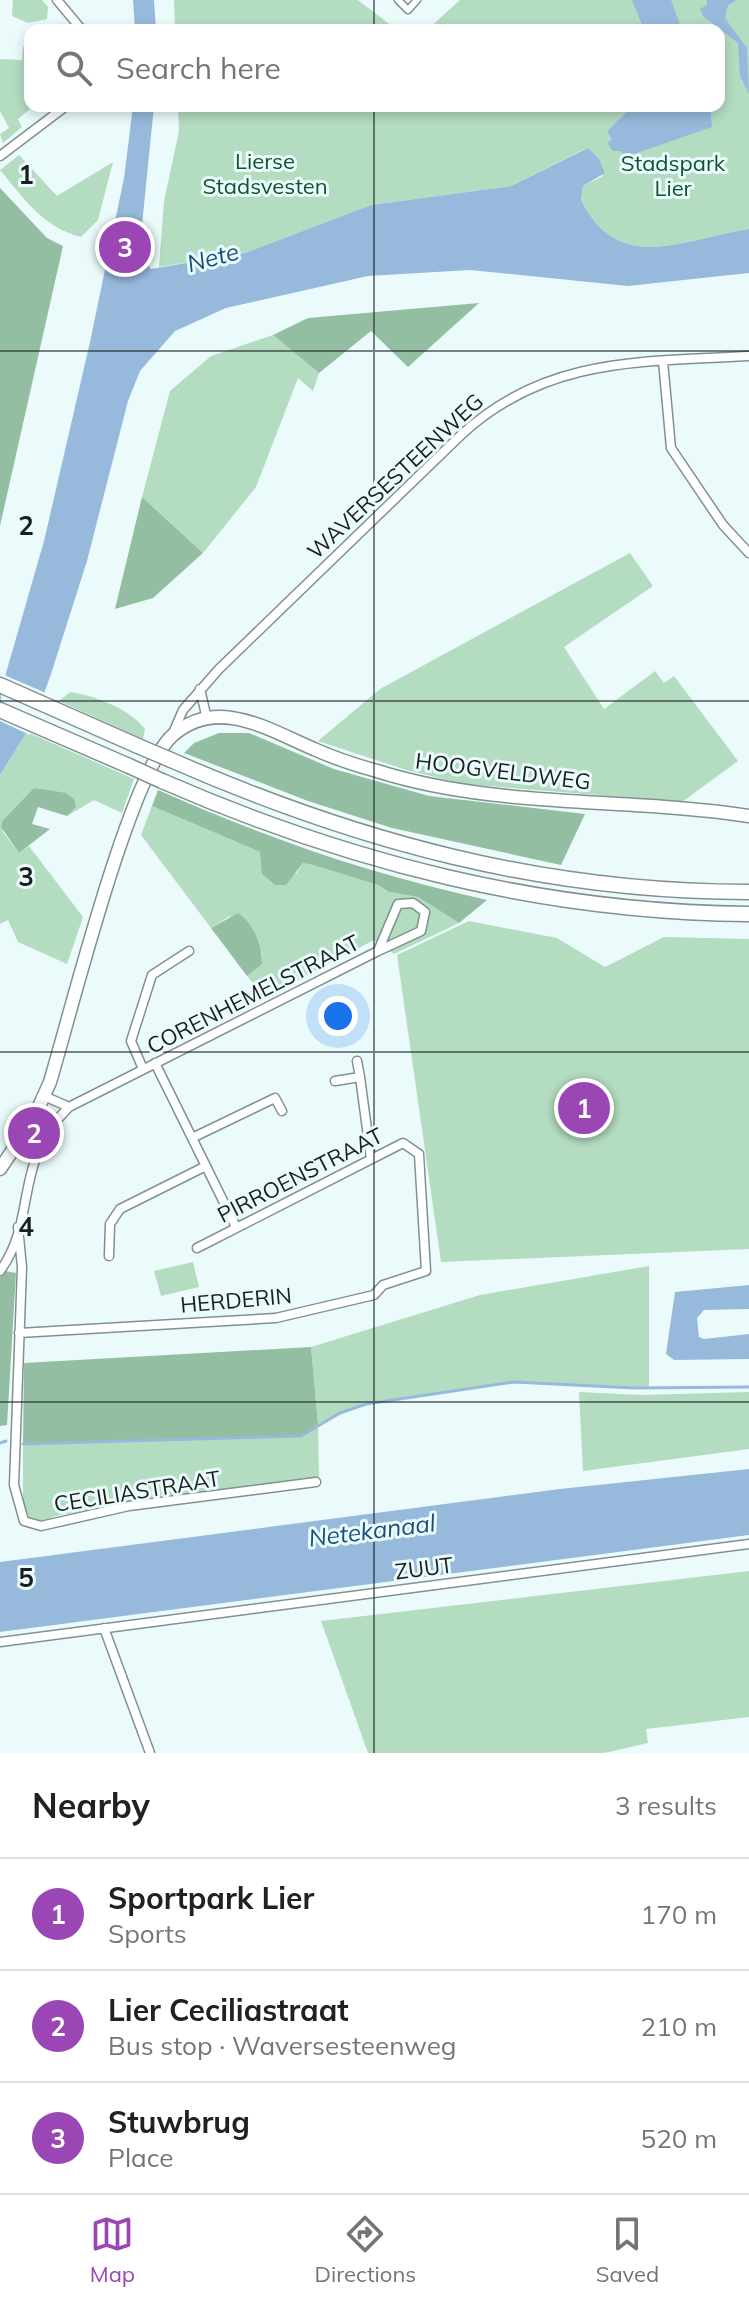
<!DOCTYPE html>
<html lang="en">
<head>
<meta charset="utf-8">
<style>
  :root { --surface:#fff; --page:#f2f2f2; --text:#202124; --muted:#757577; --line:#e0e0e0; --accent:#9a46b4 }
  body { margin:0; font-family:Mulish,sans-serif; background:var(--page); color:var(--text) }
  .you { position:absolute; left:338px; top:1016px; width:28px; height:28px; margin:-20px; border:6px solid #fff; border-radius:50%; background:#1a73e8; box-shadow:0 0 0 12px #1a73e833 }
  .badge { display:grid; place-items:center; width:52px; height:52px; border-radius:50%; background:var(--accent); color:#fff; font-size:26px; font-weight:700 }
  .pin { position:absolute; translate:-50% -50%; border:4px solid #fff; box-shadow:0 2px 8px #0006 }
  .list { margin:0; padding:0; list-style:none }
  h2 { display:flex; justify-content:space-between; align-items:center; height:104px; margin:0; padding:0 32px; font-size:34px }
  h2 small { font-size:26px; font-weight:400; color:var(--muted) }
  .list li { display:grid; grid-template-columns:52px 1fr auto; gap:24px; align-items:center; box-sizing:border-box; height:112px; padding:0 32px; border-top:2px solid var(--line) }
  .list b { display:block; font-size:30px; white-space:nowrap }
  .list p { margin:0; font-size:26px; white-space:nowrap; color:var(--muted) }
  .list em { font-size:26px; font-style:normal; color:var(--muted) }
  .icon { flex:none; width:44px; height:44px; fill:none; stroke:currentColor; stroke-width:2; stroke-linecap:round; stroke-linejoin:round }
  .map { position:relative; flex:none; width:749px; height:1753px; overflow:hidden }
  .search { position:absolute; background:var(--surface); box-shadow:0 4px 12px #0003; left:24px; right:24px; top:24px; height:88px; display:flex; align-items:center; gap:20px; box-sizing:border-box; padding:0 28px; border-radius:16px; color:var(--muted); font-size:30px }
  .sheet { height:440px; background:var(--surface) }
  nav { display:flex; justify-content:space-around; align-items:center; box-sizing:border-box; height:112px; border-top:2px solid var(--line); background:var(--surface); font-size:22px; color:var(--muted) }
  nav a { display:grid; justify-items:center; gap:4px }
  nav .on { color:var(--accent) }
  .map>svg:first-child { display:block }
  .green { fill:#b4dcc0 }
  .forest { fill:#93bea1 }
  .water { fill:#97badc }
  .pier { fill:#ebfbfc }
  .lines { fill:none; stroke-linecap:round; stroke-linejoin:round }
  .stream { stroke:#97badc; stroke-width:3 }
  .pedestrian-casing { stroke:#829091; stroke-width:9 }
  .minor-casing { stroke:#829091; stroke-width:11 }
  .secondary-casing { stroke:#829091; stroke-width:15 }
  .trunk-casing { stroke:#829091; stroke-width:17 }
  .pedestrian { stroke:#fff; stroke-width:6 }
  .minor { stroke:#fff; stroke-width:8 }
  .secondary { stroke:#fff; stroke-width:12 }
  .trunk { stroke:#fff; stroke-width:14 }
  .trunk-bridge-casing { stroke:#829091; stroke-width:17; stroke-linecap:butt }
  .trunk-bridge { stroke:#fff; stroke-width:14 }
  .grid { fill:none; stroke:#191e1f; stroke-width:2; stroke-opacity:0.55 }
  .labels { text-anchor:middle; stroke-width:6; stroke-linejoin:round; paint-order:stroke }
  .park-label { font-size:22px; fill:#0b542f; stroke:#ebfbfc }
  .street-label { font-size:22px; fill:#191e1f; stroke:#ebfbfc }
  .water-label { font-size:24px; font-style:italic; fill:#194e7a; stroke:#ebfbfc }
  .grid-label { font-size:26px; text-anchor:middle; font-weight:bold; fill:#191e1f; stroke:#ebfbfc; stroke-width:6; stroke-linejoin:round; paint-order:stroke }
</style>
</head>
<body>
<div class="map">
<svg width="749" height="1753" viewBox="0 0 749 1753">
  <rect width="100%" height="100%" fill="#ebfbfc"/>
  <!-- green -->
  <path class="green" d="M13 0H42L48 7 47 19 28 23 12 16Z
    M174 0H358L397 30H175Z
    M460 0H749V229C685 238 619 277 581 200L583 186 603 176 585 149 511 186 371 205 245 253 159 267 164 201 179 131 178 106H719V30H427Z
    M30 44V106H34L18 119 22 127 3 143 0 134 9 128 0 111V59L22 60 23 47Z
    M19 155 57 196 113 162 98 220 81 237C43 227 25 200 0 170Z
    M273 335 319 373 313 391 298 378 256 487 203 553 142 497 170 391 211 356Z
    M630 553 653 586 564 647 604 709 655 671 664 683 674 676 738 761 682 802 464 784 406 770 318 741 380 689Z
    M70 692C95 696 129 708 145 729L143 739 59 701Z
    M27 732 134 779 122 813 94 800 67 816 76 807 34 788 3 820V832L19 853 29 846 83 917 67 964 18 942 8 920 0 924V775Z
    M152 806 260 852 296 874 303 863 313 865 378 885 389 892 418 897 459 923 394 954 374 940 264 998 247 976 262 964V954L230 916 211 928 141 835Z
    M469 921 557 938 605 967 664 937 749 939V1249L441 1262 397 955Z
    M193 1262 199 1287 161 1296 154 1271Z
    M649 1266V1388L514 1382 366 1404 318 1424 319 1478 59 1515 42 1521 29 1517 23 1504V1444L301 1436 318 1424 311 1347 480 1295Z
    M579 1392 642 1395 749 1392V1449L583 1471Z
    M749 1571V1717L646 1729 648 1743 604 1753H368L321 1621Z"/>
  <!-- forest -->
  <path class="forest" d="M0 188 47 238 63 246 0 526Z
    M479 303 408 367 371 331 319 373 273 335 308 318Z
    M142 497 203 553 153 598 115 609Z
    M219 733H249L334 769 429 796 585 814 561 865 392 828 308 801 184 753 194 743Z
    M34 788 66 793 74 799 76 807 67 816 38 807 32 824 50 829 19 853 1 827 3 820Z
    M158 790C269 839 369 874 487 900L459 923 418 897 389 892 378 885 313 865 303 863 286 885H275L262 874 260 852 152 806Z
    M238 913C254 924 262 945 262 964L247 976 211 928Z
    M5 1271 16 1273 7 1425 0 1426V1277Z
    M311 1347 318 1424 301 1436 23 1444 24 1363Z"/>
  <!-- water -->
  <path class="water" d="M133 0H154L156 30H135Z
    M632 0H671L682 30H644Z
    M707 0H737L728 5 725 18 747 48 749 94 740 76 738 43 703 16 700 9 707 5Z
    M133 106H154L139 255 151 269 245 253 371 205 511 186 588 148 599 159 605 173 583 186 581 200C619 277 685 238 749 229V273L628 286 470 270 368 276 226 308 175 331 140 371 128 401 87 561 51 674 35 719 0 775V694L44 541 90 342 124 178Z
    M633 106H710L712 127 625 157 621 151H613L607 143 612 139 607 131Z
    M749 1285V1309L704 1310 697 1318 699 1337 704 1339 749 1334V1359L674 1360 666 1354 675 1292Z
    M749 1469V1535L0 1632V1562L560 1489Z"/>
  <!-- pier -->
  <path class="pier" d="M2 674 48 694 30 735 0 721Z"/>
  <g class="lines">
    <!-- stream -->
    <path class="stream" d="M0 1443 6 1441
      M23 1444 301 1436 340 1413 366 1404 514 1382 633 1388 749 1387"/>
    <defs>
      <path id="pedestrian" d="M398 0 408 10 417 0"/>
      <path id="minor" d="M57 0 82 30
        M0 156 66 106
        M663 361 671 448 723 525 749 553
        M200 689 207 719
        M173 733 183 710 219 669 461 435C545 357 642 362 749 356
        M413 903 425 912 421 931 378 951 398 904Z
        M357 1061 360 1077
        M155 1063 236 1227
        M143 1069 131 1041 152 975 189 951
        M335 1081 360 1077 371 1159
        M44 1096 69 1107
        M192 1138 275 1098 282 1111
        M18 1227 22 1267 14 1485 24 1521 41 1526 129 1506 316 1482
        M109 1256 110 1224 120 1209 206 1166
        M0 1271C38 1219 12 1162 69 1107L378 951
        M19 1333 276 1318 374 1295 383 1285 426 1271 419 1154 403 1143 197 1248
        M104 1628 150 1753
        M0 1642 749 1544"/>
      <path id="secondary" d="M0 1169 33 1120 50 1082C70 1016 130 772 173 735 218 696 269 730 314 749 334 758 355 765 377 771 497 809 625 797 749 816"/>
      <path id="trunk" d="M0 685 138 746
        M0 710 129 766
        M171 760C358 842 543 892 749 892
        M162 781C350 863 543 912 749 914"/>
    </defs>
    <!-- pedestrian casing -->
    <use href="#pedestrian" class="pedestrian-casing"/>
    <!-- minor casing -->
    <use href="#minor" class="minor-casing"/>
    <!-- secondary casing -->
    <use href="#secondary" class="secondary-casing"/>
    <!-- trunk casing -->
    <use href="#trunk" class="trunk-casing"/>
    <!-- pedestrian -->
    <use href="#pedestrian" class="pedestrian"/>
    <!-- minor -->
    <use href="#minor" class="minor"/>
    <!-- secondary -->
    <use href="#secondary" class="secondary"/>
    <!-- trunk -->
    <use href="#trunk" class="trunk"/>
    <defs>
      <path id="trunk-bridge" d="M138 746 171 760
        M129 766 162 781"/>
    </defs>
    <!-- trunk-bridge casing -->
    <use href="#trunk-bridge" class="trunk-bridge-casing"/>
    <!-- trunk-bridge -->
    <use href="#trunk-bridge" class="trunk-bridge"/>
  </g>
  <!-- grid -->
  <path class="grid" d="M374 0V30M374 106V1753M0 351H749M0 701H749M0 1052H749M0 1402H749"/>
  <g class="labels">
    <!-- park labels -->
    <g class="park-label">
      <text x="265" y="169">Lierse<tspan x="265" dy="25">Stadsvesten</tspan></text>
      <text x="673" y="171">Stadspark<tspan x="673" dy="25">Lier</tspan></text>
    </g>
    <!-- street labels -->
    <g class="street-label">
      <text transform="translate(395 476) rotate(-43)" y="8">WAVERSESTEENWEG</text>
      <text transform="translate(503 771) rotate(7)" y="8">HOOGVELDWEG</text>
      <text transform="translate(253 994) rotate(-27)" y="8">CORENHEMELSTRAAT</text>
      <text transform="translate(300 1175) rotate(-27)" y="8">PIRROENSTRAAT</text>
      <text transform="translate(236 1300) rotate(-5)" y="8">HERDERIN</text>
      <text transform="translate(137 1491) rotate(-9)" y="8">CECILIASTRAAT</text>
      <text transform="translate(424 1568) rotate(-7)" y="8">ZUUT</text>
    </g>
    <!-- water labels -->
    <g class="water-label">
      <text transform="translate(213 258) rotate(-15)" y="8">Nete</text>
      <text transform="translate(372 1531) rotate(-7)" y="8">Netekanaal</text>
    </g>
  </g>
  <g class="grid-label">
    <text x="26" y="184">1</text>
    <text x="26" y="535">2</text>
    <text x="26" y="886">3</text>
    <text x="26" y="1236">4</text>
    <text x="26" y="1587">5</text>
  </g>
</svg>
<div class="you"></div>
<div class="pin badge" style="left:584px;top:1108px">1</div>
<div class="pin badge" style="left:34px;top:1133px">2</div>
<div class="pin badge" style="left:125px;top:247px">3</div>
<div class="search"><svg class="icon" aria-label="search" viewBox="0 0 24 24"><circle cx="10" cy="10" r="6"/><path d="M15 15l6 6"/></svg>Search here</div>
</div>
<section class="sheet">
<h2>Nearby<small>3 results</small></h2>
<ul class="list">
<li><span class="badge">1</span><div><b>Sportpark Lier</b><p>Sports</p></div><em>170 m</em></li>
<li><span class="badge">2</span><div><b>Lier Ceciliastraat</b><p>Bus stop · Waversesteenweg</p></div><em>210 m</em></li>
<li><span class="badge">3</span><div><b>Stuwbrug</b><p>Place</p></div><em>520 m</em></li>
</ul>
</section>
<nav>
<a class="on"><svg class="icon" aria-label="map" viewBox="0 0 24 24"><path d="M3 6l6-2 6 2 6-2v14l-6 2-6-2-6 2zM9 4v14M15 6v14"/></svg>Map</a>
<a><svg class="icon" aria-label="directions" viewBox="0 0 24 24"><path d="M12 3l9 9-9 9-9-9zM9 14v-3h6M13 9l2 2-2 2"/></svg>Directions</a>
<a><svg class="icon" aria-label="saved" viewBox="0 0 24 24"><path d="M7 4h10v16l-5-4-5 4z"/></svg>Saved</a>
</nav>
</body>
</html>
